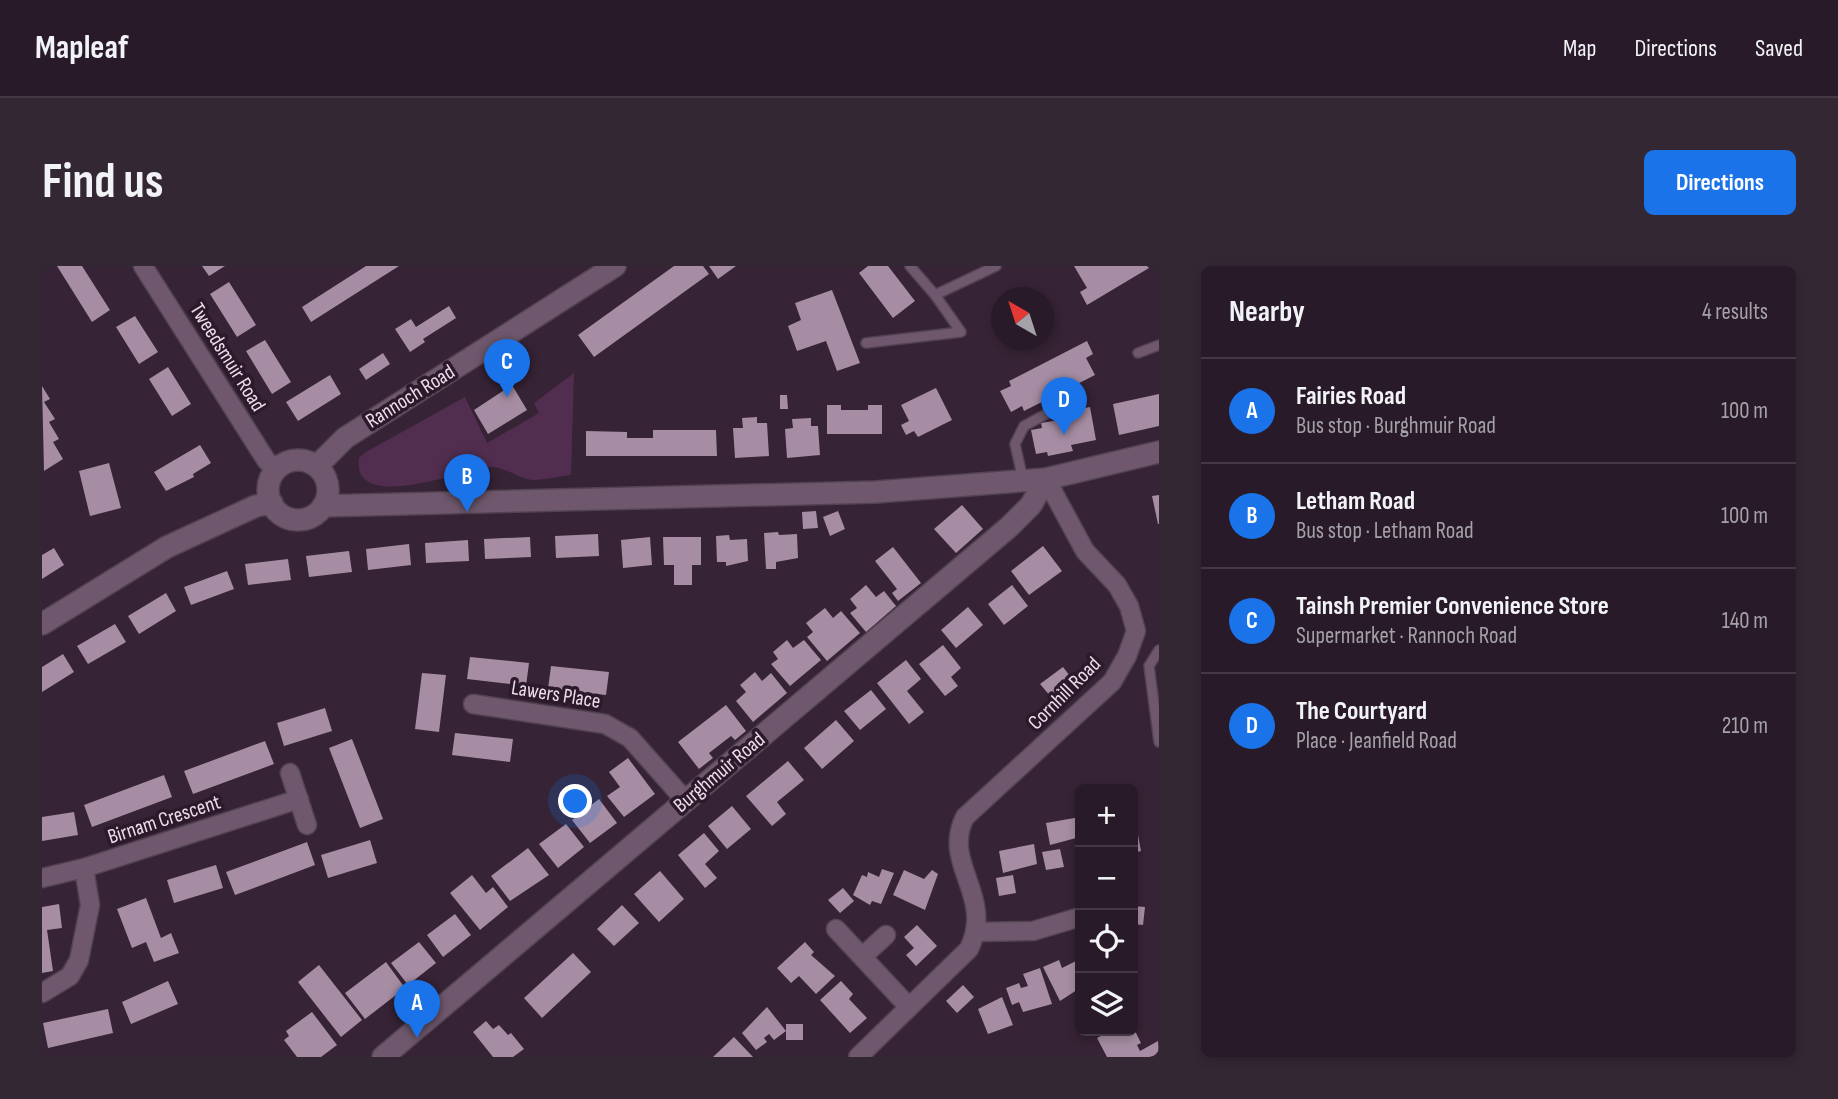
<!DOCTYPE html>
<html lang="en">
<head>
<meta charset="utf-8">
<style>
  :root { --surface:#281a28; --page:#342734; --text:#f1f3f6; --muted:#a5a1a8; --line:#443845; --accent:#1a73e8 }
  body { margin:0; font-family:"Sofia Sans Condensed",sans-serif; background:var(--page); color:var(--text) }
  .controls { position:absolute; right:21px; bottom:21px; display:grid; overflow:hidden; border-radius:10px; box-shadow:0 4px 10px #0003 }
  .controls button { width:63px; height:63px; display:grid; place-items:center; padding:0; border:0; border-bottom:2px solid var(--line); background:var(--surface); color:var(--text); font:35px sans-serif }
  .compass { position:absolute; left:949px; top:21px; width:63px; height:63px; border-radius:50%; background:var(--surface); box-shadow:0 4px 10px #0003; rotate:321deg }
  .you { position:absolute; left:534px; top:536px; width:24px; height:24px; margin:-18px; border:5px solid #fff; border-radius:50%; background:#1a73e8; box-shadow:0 0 0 10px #1a73e833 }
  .badge { display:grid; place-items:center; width:46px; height:46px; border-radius:50%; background:var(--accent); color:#fff; font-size:23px; font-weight:700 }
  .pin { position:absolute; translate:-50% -58px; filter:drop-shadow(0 2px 4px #0008) }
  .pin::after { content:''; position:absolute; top:37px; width:24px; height:21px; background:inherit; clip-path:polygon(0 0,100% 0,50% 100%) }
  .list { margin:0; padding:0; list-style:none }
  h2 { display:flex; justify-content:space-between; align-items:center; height:91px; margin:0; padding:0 28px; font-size:30px }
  h2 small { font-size:23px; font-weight:400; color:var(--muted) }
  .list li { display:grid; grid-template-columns:46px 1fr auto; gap:21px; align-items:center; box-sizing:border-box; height:105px; padding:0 28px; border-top:2px solid var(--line) }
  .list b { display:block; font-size:26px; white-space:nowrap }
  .list p { margin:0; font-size:23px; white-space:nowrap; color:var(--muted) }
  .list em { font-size:23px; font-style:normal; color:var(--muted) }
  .icon { flex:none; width:38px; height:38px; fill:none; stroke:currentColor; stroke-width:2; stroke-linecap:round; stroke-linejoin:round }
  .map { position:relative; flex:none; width:1117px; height:791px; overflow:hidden; border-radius:10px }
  header { display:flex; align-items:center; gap:42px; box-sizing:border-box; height:98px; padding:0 35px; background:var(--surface); border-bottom:2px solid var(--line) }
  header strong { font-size:33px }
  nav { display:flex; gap:38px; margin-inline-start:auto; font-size:24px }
  .intro { display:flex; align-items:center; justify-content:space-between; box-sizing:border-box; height:168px; padding:0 42px }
  h1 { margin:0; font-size:49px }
  .button { padding:18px 32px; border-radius:10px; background:var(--accent); color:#fff; font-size:24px; font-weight:700 }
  main { display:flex; gap:42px; padding:0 42px }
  aside { flex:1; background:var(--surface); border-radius:10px; box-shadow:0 4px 10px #0003 }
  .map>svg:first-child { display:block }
  .green { fill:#512e4f }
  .building { fill:#a68da3 }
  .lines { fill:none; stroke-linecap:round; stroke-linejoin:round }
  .service-casing { stroke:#534251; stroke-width:12 }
  .minor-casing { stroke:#534251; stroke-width:21 }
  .tertiary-casing { stroke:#534251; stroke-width:24 }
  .service { stroke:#6f586d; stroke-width:9 }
  .minor { stroke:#6f586d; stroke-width:18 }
  .tertiary { stroke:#6f586d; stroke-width:21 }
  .labels { text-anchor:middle; stroke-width:7; stroke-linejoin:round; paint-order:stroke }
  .street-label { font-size:21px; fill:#ebdde9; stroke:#2c192b }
</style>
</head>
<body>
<header>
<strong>Mapleaf</strong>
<nav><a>Map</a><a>Directions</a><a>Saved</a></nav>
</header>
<div class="intro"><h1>Find us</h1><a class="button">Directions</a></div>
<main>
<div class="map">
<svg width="1117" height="791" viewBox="0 0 1117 791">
  <rect width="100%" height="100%" fill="#362335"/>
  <!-- green -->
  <path class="green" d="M532 107 529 209C517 210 503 214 491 214 477 213 463 201 449 201 423 203 309 249 317 192L324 186 423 131 445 177 497 147 492 137Z"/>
  <!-- building -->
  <path class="building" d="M15 0H40L68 44 50 56Z
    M160 0H183L167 10Z
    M324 0H357L269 56 260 41Z
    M632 0H661L667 8 552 91 536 69Z
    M667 0H694L676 13Z
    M826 0H846L873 35 851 52 817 7Z
    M1032 0H1105L1107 2 1045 39 1038 26 1045 22Z
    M187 16 214 59 195 71 168 28Z
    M790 24 818 97 795 105 784 75 755 85 746 60 759 54 753 37Z
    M407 40 414 52 381 73 383 76 368 86 353 63 369 53 374 61Z
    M93 50 116 86 97 98 74 61Z
    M223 74 249 116 230 128 204 85Z
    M1045 75 1051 88 1044 92 1053 109 982 145 980 140 969 146 958 125 969 120 967 115Z
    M341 87 348 98 324 114 317 103Z
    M126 101 149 138 130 150 107 113Z
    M288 109 299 128 256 155 244 136Z
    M470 119 485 144 446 168 432 144Z
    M0 120 8 133 2 136 13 153 7 156 17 173 11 176 21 193 2 205Z
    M894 122 910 154 876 171 872 165 864 169 859 159 867 155 859 139Z
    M1117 128V160L1077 169 1071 138Z
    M738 129H745L746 143H738Z
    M785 139H799V144H826V139H840V168H785Z
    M1048 141 1054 174 1029 179 1031 185 1006 190 1005 186 994 188 989 164 1000 162 999 157 1023 153 1021 146Z
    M715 151V157H725L727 190 693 192 691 162H701L700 152Z
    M769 152V160H776L778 189 745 192 743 163 751 162 750 153Z
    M611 164H674L675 190H544V165L585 166V172H611Z
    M158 179 169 197 151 208 152 211 124 225 112 206Z
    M67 197 79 242 48 250 37 205Z
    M1117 229V258H1116L1110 230Z
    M920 239 941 263 914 287 892 263Z
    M774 245 776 262 761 263 760 246Z
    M796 245 803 263 788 270 781 251Z
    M736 266 737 269 755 268 756 292 734 296V303H724L722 267Z
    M556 268 557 290 514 292 513 270Z
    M687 269 688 274 705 273 706 295 684 300V296H675L674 270Z
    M488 271 489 291 443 293 442 273Z
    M608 271 610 299 581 302 579 274Z
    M621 271H659V299H650V319H632V299H622Z
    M426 274 427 295 384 297 383 277Z
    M367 278 369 299 326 304 324 283Z
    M1001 280 1020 305 987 329 969 305Z
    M851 281 879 317 856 335 850 327 855 323 833 295Z
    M12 282 22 299 0 313V289Z
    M307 285 310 306 267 311 264 290Z
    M246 293 249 314 206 319 203 298Z
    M185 305 192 323 149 339 142 321Z
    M824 319 834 331 842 325 854 340 824 366 808 347 815 342 808 333Z
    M970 319 986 340 962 359 946 338Z
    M124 327 134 345 97 368 86 350Z
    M926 341 941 359 914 382 899 364Z
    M783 342 791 352 799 345 818 367 785 395 765 371 771 366 764 357Z
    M73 358 84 376 46 398 35 380Z
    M745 374 751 382 762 374 779 394 748 420 729 398 736 393 731 386Z
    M901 379 919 402 909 411 916 420 903 430 877 398Z
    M21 388 32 406 0 426V401Z
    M428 391 487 397 484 420 425 413Z
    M864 394 879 413 865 425 882 446 867 458 835 417Z
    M509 400 567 406 564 429 506 423Z
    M1021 401 1031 414 1009 431 998 418Z
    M713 406 720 415 729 407 745 427 711 456 694 435 704 426 698 419Z
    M380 407 404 409 397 466 373 463Z
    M829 424 844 443 818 464 802 445Z
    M684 439 704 465 693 474 689 470 667 487 671 492 657 503 636 476Z
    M283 442 290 465 242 480 235 457Z
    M794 454 812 475 780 503 762 482Z
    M413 467 471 473 468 496 410 489Z
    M310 473 341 553 318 562 287 482Z
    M223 475 232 498 151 528 142 505Z
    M586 492 613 528 582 551 565 530 578 521 567 506Z
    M746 495 762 514 735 536 744 548 730 560 704 530Z
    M122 509 130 531 50 561 42 539Z
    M557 533 575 557 548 577 530 554Z
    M690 540 709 563 685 583 666 560Z
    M32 546 36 569 0 575V551Z
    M1038 551V571L1008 579 1004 557Z
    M524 558 542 581 516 602 497 578Z
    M662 567 677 585 663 598 675 612 663 622 636 589Z
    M1096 569 1099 585 1091 587V570Z
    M328 574 335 597 286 612 279 589Z
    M265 576 273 599 193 629 184 606Z
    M992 578 995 598 961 607 957 585Z
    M486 582 507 609 468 635 449 610Z
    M1018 583 1022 601 1004 604 1000 586Z
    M174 599 181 622 132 637 125 614Z
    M840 603 852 607 839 638 830 635 828 639 811 629 820 609 825 611 826 606 837 611Z
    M862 604 882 613 890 604 896 608 883 644 851 629Z
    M618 605 642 633 617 656 592 628Z
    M430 609 444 627 451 621 466 641 438 664 408 627Z
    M971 609 974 627 957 630 954 612Z
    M801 622 812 635 798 647 786 634Z
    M104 632 119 672 129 667 137 687 112 696 104 676 90 682 75 643Z
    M17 638 20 662 5 664 11 705 0 707V641Z
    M580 639 597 657 572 680 555 663Z
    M1091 640 1103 641 1101 659 1091 658Z
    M413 648 429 669 401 691 385 669Z
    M875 659 895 680 874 700 864 689 872 682 862 671Z
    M377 676 394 697 366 719 349 697Z
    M763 676 772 686 769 689 793 710 774 728 757 710 749 717 735 702Z
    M531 687 549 706 500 752 482 732Z
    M1038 693V722L1018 735 1001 701 1017 694 1020 702Z
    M344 696 363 722 323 753 303 727Z
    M277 699 320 754 299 771 256 716Z
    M998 702 1010 738 981 746 977 736 970 739 964 722 977 717 979 722 986 720 981 708Z
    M126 715 136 738 89 758 80 736Z
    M799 715 811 728 807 733 825 752 808 767 778 734Z
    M921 719 932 731 915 747 904 735Z
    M960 731 971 759 946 768 936 743Z
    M725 741 744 765 732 774 727 768 722 772 725 776 714 784 700 767Z
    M66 743 71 767 6 782 1 757Z
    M270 746 295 779 279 791H255L242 774 247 770 244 765Z
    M444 755 451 763 457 759 466 769 469 767 482 783 471 791H451L431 766Z
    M744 758H761V774H744Z
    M1091 761 1099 777 1095 779 1098 785 1116 775 1117 791H1065L1055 772 1068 765H1091Z
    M692 771 711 791H671Z"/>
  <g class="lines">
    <defs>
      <path id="service" d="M868 0 893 29 954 0
        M824 77 919 66 893 29
        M1096 87 1117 79
        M981 214 973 178 982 160 1032 133
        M1117 384 1107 400 1117 476"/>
      <path id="minor" d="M101 0 224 194 234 204
        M431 438 563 458 588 472 643 534
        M248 507 265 559
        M0 612 42 602 257 533
        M794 663 866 740
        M935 666 991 665 1038 651
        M820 691 844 669
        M0 727 28 710 37 694 48 639 42 602
        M816 791 927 683C953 629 899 598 923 551L1070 416 1085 390 1094 365 1087 340 1075 319 1043 285 1004 213"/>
      <path id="tertiary" d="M226 224a30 30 0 1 1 60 0a30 30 0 1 1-60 0Z
        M275 200 303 172 573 0
        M281 240 834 226 1004 213 1117 186
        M0 358 125 281 214 240 230 237
        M341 791 967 261 989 239 1004 213"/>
    </defs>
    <!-- service casing -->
    <use href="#service" class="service-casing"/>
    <!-- minor casing -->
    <use href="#minor" class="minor-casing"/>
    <!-- tertiary casing -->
    <use href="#tertiary" class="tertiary-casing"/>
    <!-- service -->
    <use href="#service" class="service"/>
    <!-- minor -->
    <use href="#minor" class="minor"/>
    <!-- tertiary -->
    <use href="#tertiary" class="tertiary"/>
  </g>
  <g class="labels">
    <!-- street labels -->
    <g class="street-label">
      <text transform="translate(186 91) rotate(58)" y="7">Tweedsmuir Road</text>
      <text transform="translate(368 130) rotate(-32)" y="7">Rannoch Road</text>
      <text transform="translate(1022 427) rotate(-45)" y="7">Cornhill Road</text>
      <text transform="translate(514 428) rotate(9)" y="7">Lawers Place</text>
      <text transform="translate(677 506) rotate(-40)" y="7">Burghmuir Road</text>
      <text transform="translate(122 553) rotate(-18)" y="7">Birnam Crescent</text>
    </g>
  </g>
</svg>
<div class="controls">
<button>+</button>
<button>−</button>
<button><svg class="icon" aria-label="locate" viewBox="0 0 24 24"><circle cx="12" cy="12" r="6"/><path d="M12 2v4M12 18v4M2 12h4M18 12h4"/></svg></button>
<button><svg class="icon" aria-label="layers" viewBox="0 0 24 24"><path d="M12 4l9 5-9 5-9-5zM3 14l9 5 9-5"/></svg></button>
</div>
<svg class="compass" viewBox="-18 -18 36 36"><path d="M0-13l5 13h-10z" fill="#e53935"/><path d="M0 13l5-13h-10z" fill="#a5a1a8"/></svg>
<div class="you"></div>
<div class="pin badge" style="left:375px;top:772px">A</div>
<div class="pin badge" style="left:425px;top:246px">B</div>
<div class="pin badge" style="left:465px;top:131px">C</div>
<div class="pin badge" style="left:1022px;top:169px">D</div>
</div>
<aside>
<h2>Nearby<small>4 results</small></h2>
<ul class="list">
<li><span class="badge">A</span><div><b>Fairies Road</b><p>Bus stop · Burghmuir Road</p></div><em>100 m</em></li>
<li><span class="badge">B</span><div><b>Letham Road</b><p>Bus stop · Letham Road</p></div><em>100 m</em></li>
<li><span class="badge">C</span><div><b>Tainsh Premier Convenience Store</b><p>Supermarket · Rannoch Road</p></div><em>140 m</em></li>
<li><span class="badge">D</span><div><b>The Courtyard</b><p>Place · Jeanfield Road</p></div><em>210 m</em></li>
</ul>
</aside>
</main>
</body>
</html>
